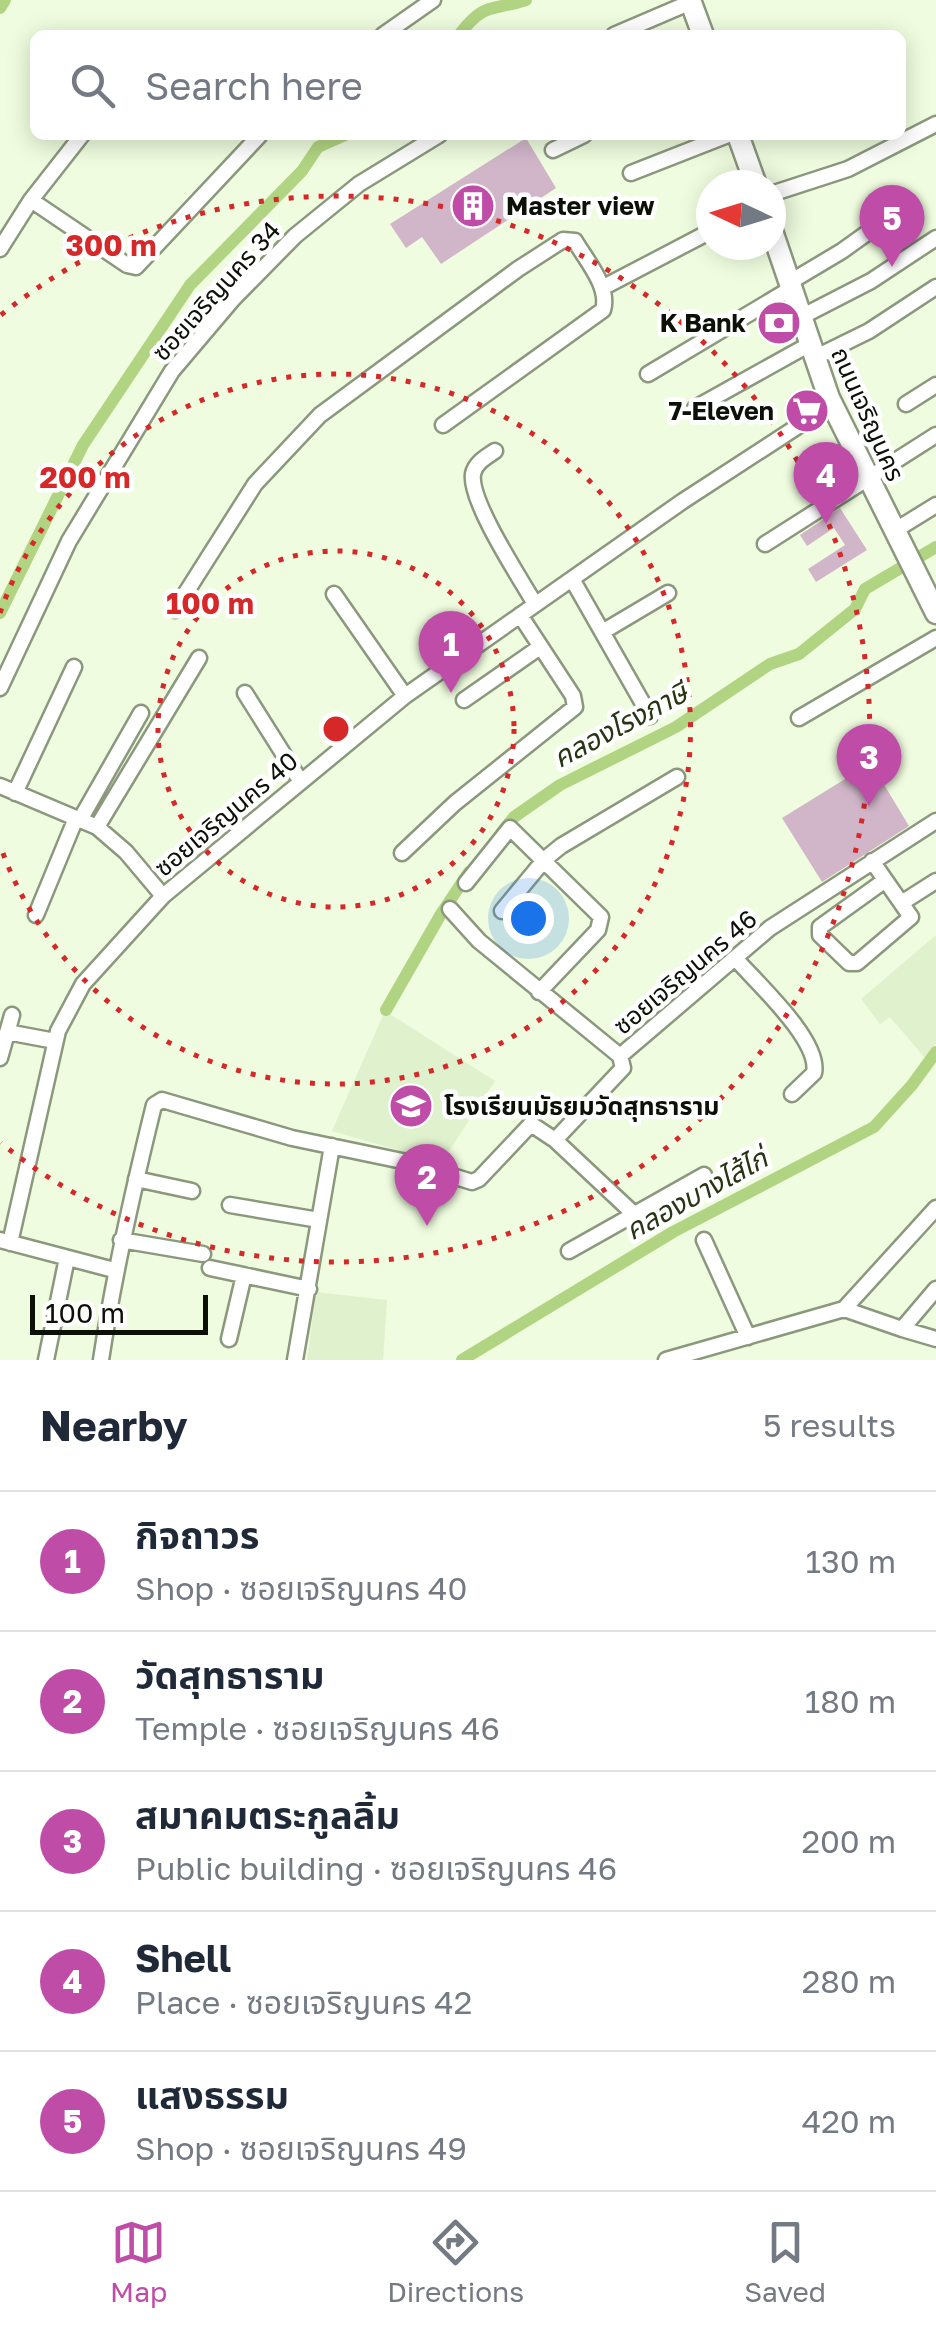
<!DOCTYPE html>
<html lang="en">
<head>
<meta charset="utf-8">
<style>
  :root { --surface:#fff; --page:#f2f2f3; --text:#1f2937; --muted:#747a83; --line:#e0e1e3; --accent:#bf4da8 }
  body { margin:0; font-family:"Golos Text","Noto Sans Thai",sans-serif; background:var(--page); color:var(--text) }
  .compass { position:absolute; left:696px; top:170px; width:90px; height:90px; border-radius:50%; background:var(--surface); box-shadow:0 5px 25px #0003; rotate:274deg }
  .scale { position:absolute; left:30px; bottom:25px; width:178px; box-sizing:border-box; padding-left:10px; border:5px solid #0c1007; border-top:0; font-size:28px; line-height:35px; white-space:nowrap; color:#0c1007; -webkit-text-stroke:8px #fff; paint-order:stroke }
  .you { position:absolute; left:528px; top:918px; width:35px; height:35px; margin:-25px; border:8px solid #fff; border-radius:50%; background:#1a73e8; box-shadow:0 0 0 15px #1a73e833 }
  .badge { display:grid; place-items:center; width:65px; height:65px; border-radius:50%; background:var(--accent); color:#fff; font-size:32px; font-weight:700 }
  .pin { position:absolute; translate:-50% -82px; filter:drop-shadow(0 2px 5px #0008) }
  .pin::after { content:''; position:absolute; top:52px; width:35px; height:30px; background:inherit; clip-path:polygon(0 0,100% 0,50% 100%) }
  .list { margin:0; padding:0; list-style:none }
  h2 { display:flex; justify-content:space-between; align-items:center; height:130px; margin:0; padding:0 40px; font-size:42px }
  h2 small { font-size:32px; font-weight:400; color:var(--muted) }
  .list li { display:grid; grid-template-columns:65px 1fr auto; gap:30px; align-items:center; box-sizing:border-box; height:140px; padding:0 40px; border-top:2px solid var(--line) }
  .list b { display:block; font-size:38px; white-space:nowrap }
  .list p { margin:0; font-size:32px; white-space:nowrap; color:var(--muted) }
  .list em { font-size:32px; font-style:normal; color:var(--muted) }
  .icon { flex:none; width:55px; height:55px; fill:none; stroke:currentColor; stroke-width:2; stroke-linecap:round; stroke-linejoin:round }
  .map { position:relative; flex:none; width:936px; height:1360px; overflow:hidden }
  .search { position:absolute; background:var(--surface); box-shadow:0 5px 25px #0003; left:30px; right:30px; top:30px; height:110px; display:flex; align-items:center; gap:25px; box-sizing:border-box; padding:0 35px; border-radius:15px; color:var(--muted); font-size:38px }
  .sheet { height:830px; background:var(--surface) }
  nav { display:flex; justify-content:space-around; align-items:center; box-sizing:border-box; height:140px; border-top:2px solid var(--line); background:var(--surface); font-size:28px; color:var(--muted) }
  nav a { display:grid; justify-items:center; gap:5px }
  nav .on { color:var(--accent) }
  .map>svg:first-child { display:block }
  .built { fill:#e0f1cd }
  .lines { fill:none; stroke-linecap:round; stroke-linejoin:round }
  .canal { stroke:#b1d482; stroke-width:12 }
  .building { fill:#d1b6c9 }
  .street-casing { stroke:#8c987d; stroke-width:19 }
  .secondary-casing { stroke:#8c987d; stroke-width:25 }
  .street { stroke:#fff; stroke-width:14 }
  .secondary { stroke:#fff; stroke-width:20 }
  .ring { fill:none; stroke:#d62828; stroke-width:5; stroke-dasharray:5 10 }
  .labels { text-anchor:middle; stroke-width:9; stroke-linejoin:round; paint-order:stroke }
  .poi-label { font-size:25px; font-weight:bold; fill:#0c1007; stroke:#fff; text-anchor:start }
  .street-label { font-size:25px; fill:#0c1007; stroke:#fff }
  .water-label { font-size:28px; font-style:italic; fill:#273513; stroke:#fff }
  .centre { fill:#d62828; stroke:#fff; stroke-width:5 }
  .ring-label { font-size:30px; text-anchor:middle; font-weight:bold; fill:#d62828; stroke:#fff; stroke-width:9; stroke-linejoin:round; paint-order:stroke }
</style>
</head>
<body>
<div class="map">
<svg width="936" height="1360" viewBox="0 0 936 1360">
  <rect width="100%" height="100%" fill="#effcdf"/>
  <!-- built -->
  <path class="built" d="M936 935V1043L925 1058 890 1017 880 1024 861 999Z
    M385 1011 495 1081 443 1160 436 1161 332 1131Z
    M316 1292 387 1300 383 1360H307Z"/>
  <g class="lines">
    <!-- canal -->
    <path class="canal" d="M0 8 5 0
      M459 35C486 0 491 12 526 0
      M0 613 83 445 190 285 302 171 318 147 345 135
      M501 833 514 817 560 785 676 727 770 664 799 654 855 609 865 589 936 547
      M386 1010 441 914 469 872
      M462 1360 673 1232 874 1127 912 1085 936 1052"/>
  </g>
  <!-- building -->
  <path class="building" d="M526 138 556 188 441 264 422 237 406 248 390 224Z
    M840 508 867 550 816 582 808 569 845 545 834 528 807 546 800 535Z
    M871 763 909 826 822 882 782 818Z"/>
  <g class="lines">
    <defs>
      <path id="street" d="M383 35 433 0
        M614 35 691 2
        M553 150 584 135
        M631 173 728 135
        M771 194 848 169 936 124
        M31 200 127 265 136 267 260 135
        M0 249 31 200 82 135
        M790 282 842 251 902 208
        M602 288 711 231
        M801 317 871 281 936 238
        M814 358 869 331 936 287
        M648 374 792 288
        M906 404 936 385
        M695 408 810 344
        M495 451C486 457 475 463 473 474 469 501 520 578 535 604
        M894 531 936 505
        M765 544 936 435
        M572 579 650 716
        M334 594 405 696
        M175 610 255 484 320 415 518 269 563 240 575 241C586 260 610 287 603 310L443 425
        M604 631 668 593
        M0 688 69 541 172 371 233 299 295 236 359 184 439 135
        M245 693 301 782
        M464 700 540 647
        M799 718 936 638
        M0 786 97 827 126 852 163 896
        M15 793 74 667
        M80 820 141 713
        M97 827 199 658
        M402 853 455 803 575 707 573 696 520 615
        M872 861 911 917 857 963H849L820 935V927L884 881
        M466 883 510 828 601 917 598 930 539 992
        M903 902 936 881
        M450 909 479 941 620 1056
        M502 911 545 859 561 846 677 777
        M36 915 76 818
        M735 958C756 982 821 1041 814 1073L792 1094
        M7 1032 55 1041
        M620 1056 770 928 936 821
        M0 1058 12 1015
        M555 1140 623 1068 620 1056
        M136 1179 192 1191
        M230 1205 319 1220
        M0 1240 114 1270
        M121 1240 203 1254
        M704 1240 748 1337
        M10 1243 58 1031 83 984 163 896 405 696 683 501 832 404
        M569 1251 704 1175
        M210 1268 309 1289
        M844 1309 902 1329 936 1289
        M902 1329 936 1339
        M229 1339 244 1275
        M46 1360 67 1258
        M101 1360C114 1273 133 1190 154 1105L162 1100 292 1138 407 1162 472 1182 479 1179 531 1124 555 1140 634 1214
        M295 1360 332 1146
        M666 1360 844 1309 936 1208"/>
      <path id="secondary" d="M690 0 703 35
        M738 135 756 185
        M771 228 829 398 936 613"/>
    </defs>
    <!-- street casing -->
    <use href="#street" class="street-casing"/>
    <!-- secondary casing -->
    <use href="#secondary" class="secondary-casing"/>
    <!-- street -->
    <use href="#street" class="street"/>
    <!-- secondary -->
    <use href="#secondary" class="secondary"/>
  </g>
  <!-- distance rings -->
  <g class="ring">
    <circle cx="336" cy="729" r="178"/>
    <path d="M0 613A355 355 0 1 1 0 845"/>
    <path d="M1 315A533 533 0 1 1 1 1143"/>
  </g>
  <!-- icons -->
  <defs>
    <symbol id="building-disc" viewBox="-11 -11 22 22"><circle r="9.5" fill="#bf4da8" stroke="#fff"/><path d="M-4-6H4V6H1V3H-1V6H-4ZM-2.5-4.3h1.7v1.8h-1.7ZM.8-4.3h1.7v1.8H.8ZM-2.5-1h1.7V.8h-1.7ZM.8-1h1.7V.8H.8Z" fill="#fff"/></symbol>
    <symbol id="bank-disc" viewBox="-11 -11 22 22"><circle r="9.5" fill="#bf4da8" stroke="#fff"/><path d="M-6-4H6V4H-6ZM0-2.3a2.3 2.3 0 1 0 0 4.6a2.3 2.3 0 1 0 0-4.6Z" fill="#fff"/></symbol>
    <symbol id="supermarket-disc" viewBox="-11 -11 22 22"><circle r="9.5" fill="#bf4da8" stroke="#fff"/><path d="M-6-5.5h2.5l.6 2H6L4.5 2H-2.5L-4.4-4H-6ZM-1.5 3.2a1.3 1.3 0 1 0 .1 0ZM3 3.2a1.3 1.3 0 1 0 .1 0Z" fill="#fff"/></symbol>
    <symbol id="school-disc" viewBox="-11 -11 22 22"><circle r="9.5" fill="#bf4da8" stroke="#fff"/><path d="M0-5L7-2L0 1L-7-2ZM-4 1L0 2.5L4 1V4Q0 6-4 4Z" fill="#fff"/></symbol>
  </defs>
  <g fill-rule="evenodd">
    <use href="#building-disc" x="448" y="181" width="50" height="50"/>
    <use href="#bank-disc" x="754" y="298" width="50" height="50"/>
    <use href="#supermarket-disc" x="782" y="386" width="50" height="50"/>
    <use href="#school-disc" x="386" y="1081" width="50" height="50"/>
  </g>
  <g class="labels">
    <!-- poi labels -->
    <g class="poi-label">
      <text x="506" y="215">Master view</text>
      <text x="746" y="332" text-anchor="end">K Bank</text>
      <text x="774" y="420" text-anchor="end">7-Eleven</text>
      <text x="444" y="1115">โรงเรียนมัธยมวัดสุทธาราม</text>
    </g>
    <!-- street labels -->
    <g class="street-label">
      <text transform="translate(216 291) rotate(-48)" y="9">ซอยเจริญนคร 34</text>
      <text transform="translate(868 414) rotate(66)" y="9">ถนนเจริญนคร</text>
      <text transform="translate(226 814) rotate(-40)" y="9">ซอยเจริญนคร 40</text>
      <text transform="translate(685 972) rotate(-40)" y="9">ซอยเจริญนคร 46</text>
    </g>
    <!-- water labels -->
    <g class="water-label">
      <text transform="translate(620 725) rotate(-28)" y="10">คลองโรงภาษี</text>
      <text transform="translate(696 1194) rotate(-29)" y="10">คลองบางไส้ไก่</text>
    </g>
  </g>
  <circle cx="336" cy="729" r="15" class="centre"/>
  <g class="ring-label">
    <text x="111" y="256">300 m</text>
    <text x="85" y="488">200 m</text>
    <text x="210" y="614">100 m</text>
  </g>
</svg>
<svg class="compass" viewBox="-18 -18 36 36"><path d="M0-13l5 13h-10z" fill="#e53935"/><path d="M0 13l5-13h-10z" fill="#747a83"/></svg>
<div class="scale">100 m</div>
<div class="you"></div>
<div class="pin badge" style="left:451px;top:693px">1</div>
<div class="pin badge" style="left:427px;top:1226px">2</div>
<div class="pin badge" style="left:869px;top:806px">3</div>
<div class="pin badge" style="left:826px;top:524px">4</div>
<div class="pin badge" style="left:892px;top:267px">5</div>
<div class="search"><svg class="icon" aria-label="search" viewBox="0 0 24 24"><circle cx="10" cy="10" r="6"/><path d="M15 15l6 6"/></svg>Search here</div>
</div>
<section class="sheet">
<h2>Nearby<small>5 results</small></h2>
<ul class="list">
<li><span class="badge">1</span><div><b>กิจถาวร</b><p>Shop · ซอยเจริญนคร 40</p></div><em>130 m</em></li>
<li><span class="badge">2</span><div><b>วัดสุทธาราม</b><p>Temple · ซอยเจริญนคร 46</p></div><em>180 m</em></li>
<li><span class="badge">3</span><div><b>สมาคมตระกูลลิ้ม</b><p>Public building · ซอยเจริญนคร 46</p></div><em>200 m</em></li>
<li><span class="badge">4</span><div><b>Shell</b><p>Place · ซอยเจริญนคร 42</p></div><em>280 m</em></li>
<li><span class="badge">5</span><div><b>แสงธรรม</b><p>Shop · ซอยเจริญนคร 49</p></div><em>420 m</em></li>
</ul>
</section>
<nav>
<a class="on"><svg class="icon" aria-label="map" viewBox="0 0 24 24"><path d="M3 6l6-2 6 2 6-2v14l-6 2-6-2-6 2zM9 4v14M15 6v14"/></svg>Map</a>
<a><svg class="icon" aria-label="directions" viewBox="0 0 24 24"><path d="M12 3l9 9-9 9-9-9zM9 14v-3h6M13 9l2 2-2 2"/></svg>Directions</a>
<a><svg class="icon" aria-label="saved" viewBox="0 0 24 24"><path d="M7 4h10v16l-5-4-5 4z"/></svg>Saved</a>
</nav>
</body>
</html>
